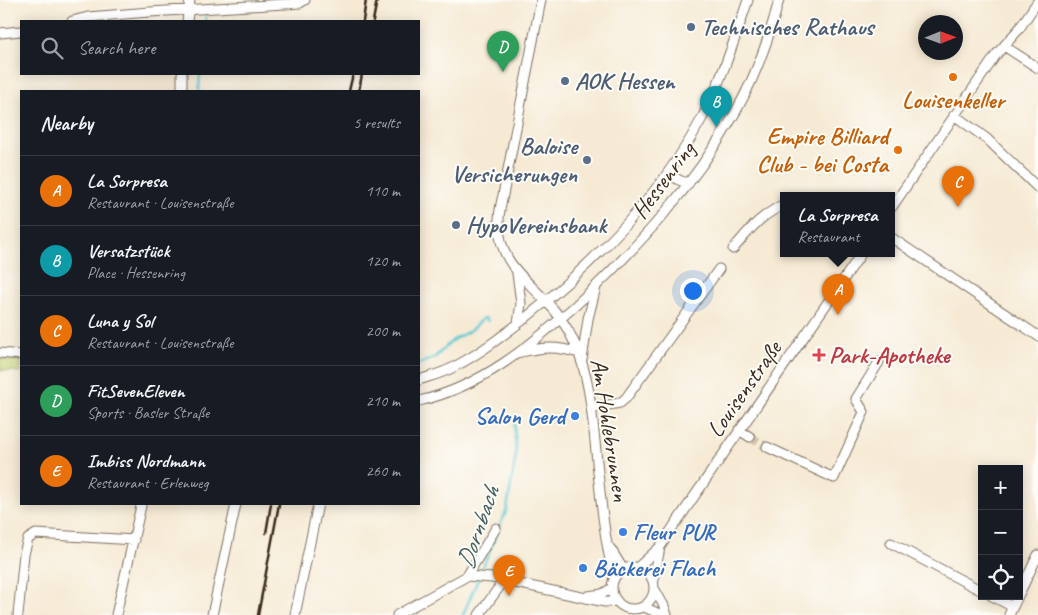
<!DOCTYPE html>
<html lang="en">
<head>
<meta charset="utf-8">
<style>
  :root { --surface:#171b24; --page:#242831; --text:#f1f3f6; --muted:#9ea1a6; --line:#363941; --accent:#c8321e }
  body { margin:0; font-family:Caveat,sans-serif; background:var(--page); color:var(--text) }
  .controls { position:absolute; right:15px; bottom:15px; display:grid; overflow:hidden; border-radius:0px; box-shadow:0 2px 12px #0003 }
  .controls button { width:45px; height:45px; display:grid; place-items:center; padding:0; border:0; border-bottom:1px solid var(--line); background:var(--surface); color:var(--text); font:25px sans-serif }
  .compass { position:absolute; left:918px; top:15px; width:45px; height:45px; border-radius:50%; background:var(--surface); box-shadow:0 2px 12px #0003; rotate:89deg }
  .you { position:absolute; left:692px; top:290px; width:18px; height:18px; margin:-12px; border:4px solid #fff; border-radius:50%; background:#1a73e8; box-shadow:0 0 0 8px #1a73e833 }
  .badge { display:grid; place-items:center; width:32px; height:32px; border-radius:50%; background:var(--accent); color:#fff; font-size:16px; font-weight:700 }
  .pin { position:absolute; translate:-50% -41px; filter:drop-shadow(0 1px 2px #0008) }
  .pin::after { content:''; position:absolute; top:26px; width:18px; height:15px; background:inherit; clip-path:polygon(0 0,100% 0,50% 100%) }
  .popup { position:absolute; left:780px; top:192px; width:115px; height:65px; box-sizing:border-box; display:grid; place-content:center; border-radius:0px; background:var(--surface); filter:drop-shadow(0 1px 4px #0005); font-size:16px; white-space:nowrap; color:var(--muted) }
  .popup b { font-size:19px; color:var(--text) }
  .popup::after { content:''; position:absolute; left:50%; top:100%; margin-left:-10px; border:10px solid transparent; border-top-color:var(--surface) }
  .list { margin:0; padding:0; list-style:none }
  h2 { display:flex; justify-content:space-between; align-items:center; height:65px; margin:0; padding:0 20px; font-size:21px }
  h2 small { font-size:16px; font-weight:400; color:var(--muted) }
  .list li { display:grid; grid-template-columns:32px 1fr auto; gap:15px; align-items:center; box-sizing:border-box; height:70px; padding:0 20px; border-top:1px solid var(--line) }
  .list b { display:block; font-size:19px; white-space:nowrap }
  .list p { margin:0; font-size:16px; white-space:nowrap; color:var(--muted) }
  .list em { font-size:16px; font-style:normal; color:var(--muted) }
  .icon { flex:none; width:28px; height:28px; fill:none; stroke:currentColor; stroke-width:2; stroke-linecap:round; stroke-linejoin:round }
  .map { position:relative; flex:none; width:1038px; height:615px; overflow:hidden }
  .search { position:absolute; background:var(--surface); box-shadow:0 2px 12px #0003; left:20px; top:20px; width:400px; height:55px; display:flex; align-items:center; gap:12px; box-sizing:border-box; padding:0 18px; border-radius:0px; color:var(--muted); font-size:19px }
  .panel { position:absolute; background:var(--surface); box-shadow:0 2px 12px #0003; left:20px; top:90px; width:400px; height:415px; border-radius:0px }
  .map>svg:first-child { display:block }
  .green { fill:#c5d274; stroke:#807e49 }
  .lines { fill:none; stroke-linecap:round; stroke-linejoin:round }
  .stream { stroke:#5ac7d2; stroke-width:2.5 }
  .minor-tunnel { stroke:#d1c4b0; stroke-width:9; stroke-dasharray:9 4.5; stroke-linecap:butt }
  .minor-casing { stroke:#7c6d5e; stroke-width:11 }
  .minor { stroke:#fff; stroke-width:9 }
  .rail { stroke:#3b2a1e; stroke-width:2.5 }
  .service-dot { fill:#5c6f8a; stroke:#fdfcf7; stroke-width:2 }
  .food-dot { fill:#e8710a; stroke:#fdfcf7; stroke-width:2 }
  .health-dot { fill:#e0444e; stroke:#fdfcf7; stroke-width:2 }
  .shop-dot { fill:#3f7fe0; stroke:#fdfcf7; stroke-width:2 }
  .labels { text-anchor:middle; stroke-width:4; stroke-linejoin:round; paint-order:stroke }
  .service-label { font-size:24px; font-weight:bold; fill:#4e5e75; stroke:#fdfcf7; text-anchor:start }
  .food-label { font-size:24px; font-weight:bold; fill:#c56008; stroke:#fdfcf7 }
  .street-label { font-size:24px; fill:#3b2a1e; stroke:#fdfcf7 }
  .health-label { font-size:24px; font-weight:bold; fill:#be3a42; stroke:#fdfcf7; text-anchor:start }
  .shop-label { font-size:24px; font-weight:bold; fill:#366cbe; stroke:#fdfcf7; text-anchor:start }
  .water-label { font-size:25px; font-style:italic; fill:#46615d; stroke:#fdfcf7 }
</style>
</head>
<body>
<div class="map">
<svg width="1038" height="615" viewBox="0 0 1038 615">
  <rect width="100%" height="100%" fill="#fdfcf7"/>
  <filter id="ink" filterUnits="userSpaceOnUse"><feTurbulence type="fractalNoise" baseFrequency=".02" numOctaves="2"/><feDisplacementMap in="SourceGraphic" scale="10" xChannelSelector="R" yChannelSelector="G"/><feConvolveMatrix kernelMatrix="1 2 1 2 8 2 1 2 1" color-interpolation-filters="sRGB"/></filter>
  <filter id="wash" filterUnits="userSpaceOnUse"><feTurbulence type="fractalNoise" baseFrequency=".0096" numOctaves="4" result="noise"/><feDisplacementMap in="SourceGraphic" scale="20" xChannelSelector="R" yChannelSelector="G"/><feGaussianBlur stdDeviation="1.12" result="paint"/><feColorMatrix in="noise" values="0 0 0 0 0 0 0 0 0 0 0 0 0 0 0 0 0 1.4 0 .05"/><feComposite in="paint" operator="in"/></filter>
  <g filter="url(#wash)">
    <rect width="100%" height="100%" fill="#f6ead4"/>
    <!-- green -->
    <path class="green" d="M0 359 21 361V372L0 370Z"/>
    <g class="lines">
      <!-- stream -->
      <path class="stream" d="M205 21 207 11
        M199 91 200 74
        M419 364 434 358 453 340 471 330 482 319 486 318 488 321
        M463 615 507 509 516 455 514 418"/>
    </g>
  </g>
  <g filter="url(#ink)">
    <g class="lines">
      <!-- minor-tunnel -->
      <path class="minor-tunnel" d="M750 437 767 447"/>
      <defs>
        <path id="minor" d="M541 0 503 195C501 203 499 212 499 221 498 260 521 275 545 300 557 312 568 328 575 344 590 378 592 415 596 451 600 494 604 537 614 579
          M72 21 88 17 150 12 285 4 300 3 305 0
          M187 21 190 0
          M0 33 21 31
          M1004 46 1038 68
          M182 74V91
          M954 115 987 139 1038 188
          M669 171C675 179 679 181 689 183
          M892 207 996 55 1019 29 1038 1
          M892 238 1038 336
          M733 249C752 227 758 218 784 204
          M517 273 521 303 518 324
          M521 352C544 347 556 346 579 353
          M0 353 21 355
          M582 360 588 319 596 287
          M419 380C431 376 443 373 454 367 479 354 501 337 523 320 592 265 659 198 701 120 721 82 734 41 748 0
          M419 401C481 387 530 346 576 305 637 248 694 186 735 113 755 78 769 39 779 0
          M591 408 620 403 626 398 719 269
          M739 430 750 437
          M767 447 834 478 864 412 856 399 879 362
          M891 543 982 591
          M610 548 623 569
          M612 588a21 21 0 1 1 42 0a21 21 0 1 1-42 0Z
          M638 567 660 547 676 523 861 254
          M467 576 496 528
          M654 580 660 547
          M655 590 664 606 667 615
          M1019 594 1038 555
          M588 596 602 594 612 588
          M992 596 1013 607
          M644 607 662 615
          M18 615 24 554 28 539 36 534 134 540
          M116 615 141 506
          M212 615 236 504
          M295 615 318 504
          M397 615 467 576 492 578 605 602 617 601
          M479 615 500 586 502 581
          M1009 615 1018 596"/>
      </defs>
      <!-- minor casing -->
      <use href="#minor" class="minor-casing"/>
      <!-- minor -->
      <use href="#minor" class="minor"/>
      <!-- rail -->
      <path class="rail" d="M363 21 366 0
        M373 21 377 0
        M349 91 353 74
        M359 91 362 74
        M266 533 271 504
        M258 615 279 504"/>
    </g>
  </g>
  <!-- markers -->
  <g class="service-dot">
    <circle cx="691" cy="27" r="5"/>
    <circle cx="565" cy="81" r="5"/>
    <circle cx="587" cy="160" r="5"/>
    <circle cx="456" cy="225" r="5"/>
  </g>
  <g class="food-dot">
    <circle cx="953" cy="77" r="5"/>
    <circle cx="898" cy="150" r="5"/>
  </g>
  <path class="health-dot" d="M816.5 347.5h5v5h5v5h-5v5h-5v-5h-5v-5h5z"/>
  <g class="shop-dot">
    <circle cx="575" cy="416" r="5"/>
    <circle cx="623" cy="532" r="5"/>
    <circle cx="583" cy="568" r="5"/>
  </g>
  <g class="labels">
    <!-- service labels -->
    <g class="service-label">
      <text x="701" y="35">Technisches Rathaus</text>
      <text x="575" y="89">AOK Hessen</text>
      <text x="577" y="154" text-anchor="end">Baloise<tspan x="577" dy="28">Versicherungen</tspan></text>
      <text x="466" y="233">HypoVereinsbank</text>
    </g>
    <!-- food labels -->
    <g class="food-label">
      <text x="953" y="108">Louisenkeller</text>
      <text x="888" y="144" text-anchor="end">Empire Billiard<tspan x="888" dy="28">Club - bei Costa</tspan></text>
    </g>
    <!-- street labels -->
    <g class="street-label">
      <text transform="translate(663 180) rotate(-53)" y="8">Hessenring</text>
      <text transform="translate(744 389) rotate(-55)" y="8">Louisenstraße</text>
      <text transform="translate(610 430) rotate(81)" y="8">Am Hohlebrunnen</text>
    </g>
    <!-- health labels -->
    <g class="health-label">
      <text x="829" y="363">Park-Apotheke</text>
    </g>
    <!-- shop labels -->
    <g class="shop-label">
      <text x="565" y="424" text-anchor="end">Salon Gerd</text>
      <text x="633" y="540">Fleur PUR</text>
      <text x="593" y="576">Bäckerei Flach</text>
    </g>
    <!-- water labels -->
    <g class="water-label">
      <text transform="translate(477 527) rotate(-71)" y="9">Dornbach</text>
    </g>
  </g>
</svg>
<div class="controls">
<button>+</button>
<button>−</button>
<button><svg class="icon" aria-label="locate" viewBox="0 0 24 24"><circle cx="12" cy="12" r="6"/><path d="M12 2v4M12 18v4M2 12h4M18 12h4"/></svg></button>
</div>
<svg class="compass" viewBox="-18 -18 36 36"><path d="M0-13l5 13h-10z" fill="#e53935"/><path d="M0 13l5-13h-10z" fill="#9ea1a6"/></svg>
<div class="you"></div>
<div class="pin badge" style="left:838px;top:315px;background:#e8710a">A</div>
<div class="popup"><b>La Sorpresa</b>Restaurant</div>
<div class="pin badge" style="left:716px;top:127px;background:#0f9aa8">B</div>
<div class="pin badge" style="left:958px;top:207px;background:#e8710a">C</div>
<div class="pin badge" style="left:503px;top:72px;background:#2e9e5b">D</div>
<div class="pin badge" style="left:509px;top:596px;background:#e8710a">E</div>
<div class="search"><svg class="icon" aria-label="search" viewBox="0 0 24 24"><circle cx="10" cy="10" r="6"/><path d="M15 15l6 6"/></svg>Search here</div>
<section class="panel">
<h2>Nearby<small>5 results</small></h2>
<ul class="list">
<li><span class="badge" style="background:#e8710a">A</span><div><b>La Sorpresa</b><p>Restaurant · Louisenstraße</p></div><em>110 m</em></li>
<li><span class="badge" style="background:#0f9aa8">B</span><div><b>Versatzstück</b><p>Place · Hessenring</p></div><em>120 m</em></li>
<li><span class="badge" style="background:#e8710a">C</span><div><b>Luna y Sol</b><p>Restaurant · Louisenstraße</p></div><em>200 m</em></li>
<li><span class="badge" style="background:#2e9e5b">D</span><div><b>FitSevenEleven</b><p>Sports · Basler Straße</p></div><em>210 m</em></li>
<li><span class="badge" style="background:#e8710a">E</span><div><b>Imbiss Nordmann</b><p>Restaurant · Erlenweg</p></div><em>260 m</em></li>
</ul>
</section>
</div>
</body>
</html>
